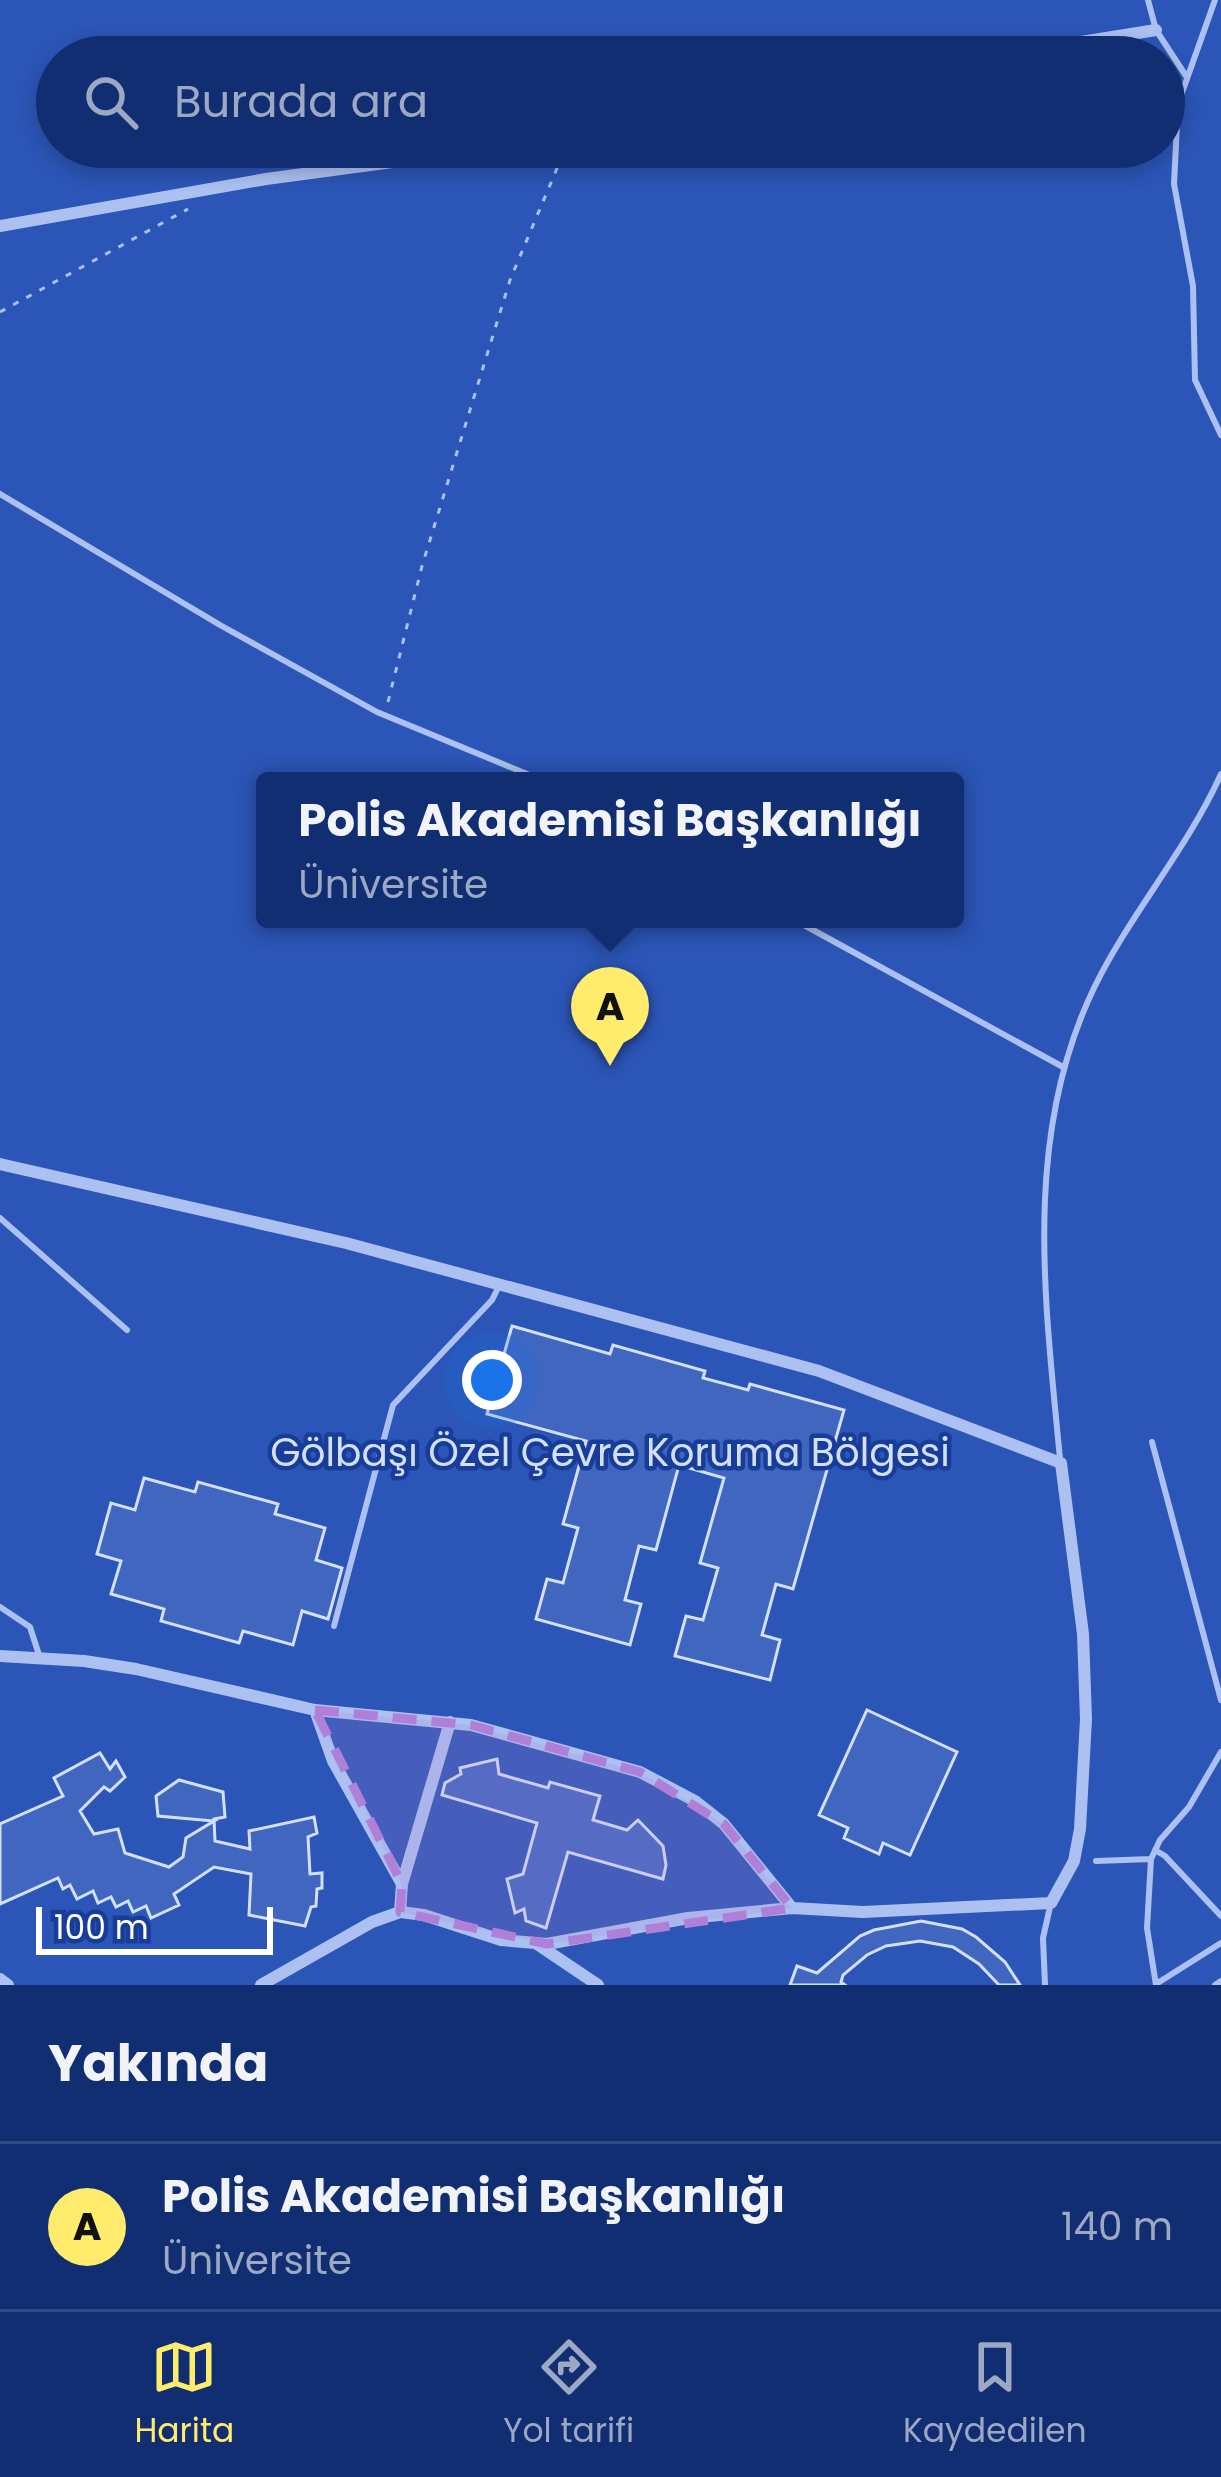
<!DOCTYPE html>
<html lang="tr">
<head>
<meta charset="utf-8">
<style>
  :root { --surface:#122e73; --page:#1f3a7b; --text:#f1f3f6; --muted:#9ca8c4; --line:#314a85; --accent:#ffeb6c }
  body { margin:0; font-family:Poppins,sans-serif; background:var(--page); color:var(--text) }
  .scale { position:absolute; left:36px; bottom:30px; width:237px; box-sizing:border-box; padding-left:12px; border:6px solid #fff; border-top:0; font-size:33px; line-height:42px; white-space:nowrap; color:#fff; -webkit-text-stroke:9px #183d99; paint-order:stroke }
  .you { position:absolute; left:492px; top:1380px; width:42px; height:42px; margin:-30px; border:9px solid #fff; border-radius:50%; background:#1a73e8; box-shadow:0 0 0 18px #1a73e833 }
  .badge { display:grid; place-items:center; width:78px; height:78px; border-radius:50%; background:var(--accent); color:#111; font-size:39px; font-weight:700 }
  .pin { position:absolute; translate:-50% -99px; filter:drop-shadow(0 3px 6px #0008) }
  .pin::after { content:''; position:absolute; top:63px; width:42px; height:36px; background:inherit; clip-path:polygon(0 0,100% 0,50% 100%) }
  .popup { position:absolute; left:256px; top:772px; width:708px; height:156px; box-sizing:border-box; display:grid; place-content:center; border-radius:12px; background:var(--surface); filter:drop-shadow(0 3px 9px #0005); font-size:39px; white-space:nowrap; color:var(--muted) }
  .popup b { font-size:45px; color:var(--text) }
  .popup::after { content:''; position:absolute; left:50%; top:100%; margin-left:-24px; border:24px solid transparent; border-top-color:var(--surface) }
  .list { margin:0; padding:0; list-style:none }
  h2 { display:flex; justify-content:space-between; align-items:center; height:156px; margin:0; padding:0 48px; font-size:51px }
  h2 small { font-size:39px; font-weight:400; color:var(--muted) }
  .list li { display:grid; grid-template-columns:78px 1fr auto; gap:36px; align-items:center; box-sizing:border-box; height:168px; padding:0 48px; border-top:3px solid var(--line) }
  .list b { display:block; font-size:45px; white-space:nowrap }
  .list p { margin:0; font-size:39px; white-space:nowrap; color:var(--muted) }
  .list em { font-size:39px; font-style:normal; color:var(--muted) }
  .icon { flex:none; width:66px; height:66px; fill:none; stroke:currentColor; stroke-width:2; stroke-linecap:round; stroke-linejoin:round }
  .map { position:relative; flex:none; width:1221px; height:1985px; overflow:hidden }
  .search { position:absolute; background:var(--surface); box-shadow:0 6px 18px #0003; left:36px; right:36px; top:36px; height:132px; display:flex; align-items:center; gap:30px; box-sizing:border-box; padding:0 42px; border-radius:66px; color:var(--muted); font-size:45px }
  .sheet { height:324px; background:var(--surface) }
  nav { display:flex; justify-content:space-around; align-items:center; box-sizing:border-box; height:168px; border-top:3px solid var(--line); background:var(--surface); font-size:33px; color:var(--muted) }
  nav a { display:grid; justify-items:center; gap:6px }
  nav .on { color:var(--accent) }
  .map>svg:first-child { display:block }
  .green { fill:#2b55b6; fill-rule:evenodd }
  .building { fill:#4066c0; stroke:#d3e0fc; stroke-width:3 }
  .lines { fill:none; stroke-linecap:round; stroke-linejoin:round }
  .path { stroke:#acc1f1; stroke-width:3; stroke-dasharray:6 9; stroke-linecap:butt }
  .service { stroke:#acc1f1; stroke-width:6 }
  .minor { stroke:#acc1f1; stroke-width:12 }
  .marked { fill:#b080d9; fill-opacity:0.2; stroke:#b080d9; stroke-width:9; stroke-dasharray:24 15; stroke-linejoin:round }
  .labels { text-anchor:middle; stroke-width:9; stroke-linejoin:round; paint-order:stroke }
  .park-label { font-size:39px; fill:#d3e0fc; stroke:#183d99 }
</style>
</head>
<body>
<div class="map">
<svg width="1221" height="1985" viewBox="0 0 1221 1985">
  <rect width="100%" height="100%" fill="#183d99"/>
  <!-- green -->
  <path class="green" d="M0 0H1221V1985H0ZM57 57H1164V147H57ZM265 781H955V919H265Z"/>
  <!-- building -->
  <path class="building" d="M512 1326 610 1354 613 1345 705 1371 703 1378 748 1390 750 1384 844 1410 793 1589 776 1584 762 1635 780 1640 770 1680 675 1656 686 1616 703 1620 718 1568 700 1563 724 1478 679 1465 656 1550 639 1546 625 1600 641 1604 630 1645 536 1619 547 1579 563 1583 578 1528 563 1524 586 1441 487 1414Z
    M144 1478 195 1492 198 1482 278 1504 275 1514 325 1528 316 1560 342 1568 328 1619 302 1611 293 1645 243 1631 239 1643 161 1621 164 1609 111 1594 121 1561 97 1554 111 1503 135 1510Z
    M867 1710 957 1752 910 1855 883 1843 879 1854 844 1838 848 1828 819 1815Z
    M100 1753 110 1769 116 1761 125 1777 110 1791 104 1787 80 1811 94 1834 118 1829 125 1853 169 1867 183 1857 186 1838 214 1821 158 1816 156 1796 179 1780 223 1792 225 1817 214 1819 215 1841 250 1849 249 1831 314 1817 317 1833 308 1837 310 1874 322 1873V1888L317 1889 316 1906 311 1907 305 1926 249 1915 251 1874 214 1867 174 1894 179 1905 151 1918 146 1906 133 1912 128 1901 116 1907 111 1897 98 1903 93 1891 77 1899 70 1885 63 1889 58 1878 0 1904V1824L63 1796 54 1778Z
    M497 1759 499 1774 548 1788 550 1782 600 1796 593 1820 627 1830 638 1820 663 1846 666 1865 663 1879 568 1852 546 1928 526 1921 524 1909 515 1913 507 1879 523 1874 537 1823 442 1795 445 1783 461 1774 460 1768Z
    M921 1921 962 1929 976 1937 1005 1962 1020 1985H999L979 1964 953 1947 920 1941 886 1946 867 1955 843 1975 841 1982 845 1985H790L797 1966 817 1973 860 1936 874 1930Z"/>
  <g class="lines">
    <!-- path -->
    <path class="path" d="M0 312 188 209
      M388 702 422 566 510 280 566 147"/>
    <!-- service -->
    <path class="service" d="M1148 0 1156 30 1186 76
      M1215 0 1178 104 1174 184 1193 286 1195 380 1221 435
      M0 494 220 625 377 712 544 781
      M793 919 1063 1067
      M0 1218 127 1330
      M1152 1442 1221 1700
      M1060 1459C1045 1300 1022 1137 1094 988 1130 914 1188 848 1221 774
      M0 1607 30 1627 40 1658
      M334 1626 393 1405 492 1300 499 1286
      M1155 1850 1165 1856 1221 1916
      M1096 1861 1151 1859
      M1156 1984 1221 1943
      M1045 1985 1043 1938 1050 1907
      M1156 1985 1147 1928 1151 1859 1160 1840 1189 1807 1221 1752
      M1215 1985 1221 1981"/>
    <!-- minor -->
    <path class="minor" d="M986 57 1156 30
      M0 226 266 179 504 147
      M0 1164 346 1243 819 1371 1061 1463 1083 1634 1086 1719 1080 1829 1074 1861 1051 1903 863 1912 792 1908 724 1824 695 1801 640 1772 471 1725 315 1710 136 1669 84 1661 0 1656
      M315 1710 333 1761 402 1884
      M400 1912 402 1884 450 1722
      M537 1944 598 1985
      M0 1979 8 1985
      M261 1985 372 1922 400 1912 424 1915 501 1940 547 1944 688 1918 792 1908"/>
  </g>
  <!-- marked area -->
  <path class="marked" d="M315 1710 471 1725 640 1772 724 1824 792 1908 547 1944 400 1912 402 1884Z"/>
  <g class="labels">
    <!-- park labels -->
    <g class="park-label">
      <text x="610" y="1466">Gölbaşı Özel Çevre Koruma Bölgesi</text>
    </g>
  </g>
</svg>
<div class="scale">100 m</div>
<div class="you"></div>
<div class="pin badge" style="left:610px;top:1066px">A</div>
<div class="popup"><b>Polis Akademisi Başkanlığı</b>Üniversite</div>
<div class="search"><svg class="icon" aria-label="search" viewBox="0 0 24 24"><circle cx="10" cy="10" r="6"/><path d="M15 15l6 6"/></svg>Burada ara</div>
</div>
<section class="sheet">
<h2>Yakında<small></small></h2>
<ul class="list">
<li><span class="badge">A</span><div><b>Polis Akademisi Başkanlığı</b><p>Üniversite</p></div><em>140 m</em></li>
</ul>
</section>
<nav>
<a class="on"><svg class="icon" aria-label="map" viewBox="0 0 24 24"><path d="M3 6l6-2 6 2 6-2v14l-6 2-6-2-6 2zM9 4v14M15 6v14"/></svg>Harita</a>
<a><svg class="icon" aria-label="directions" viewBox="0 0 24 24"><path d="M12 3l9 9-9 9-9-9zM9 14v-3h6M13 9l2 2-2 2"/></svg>Yol tarifi</a>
<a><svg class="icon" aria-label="saved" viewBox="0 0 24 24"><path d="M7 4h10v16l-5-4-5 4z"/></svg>Kaydedilen</a>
</nav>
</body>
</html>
